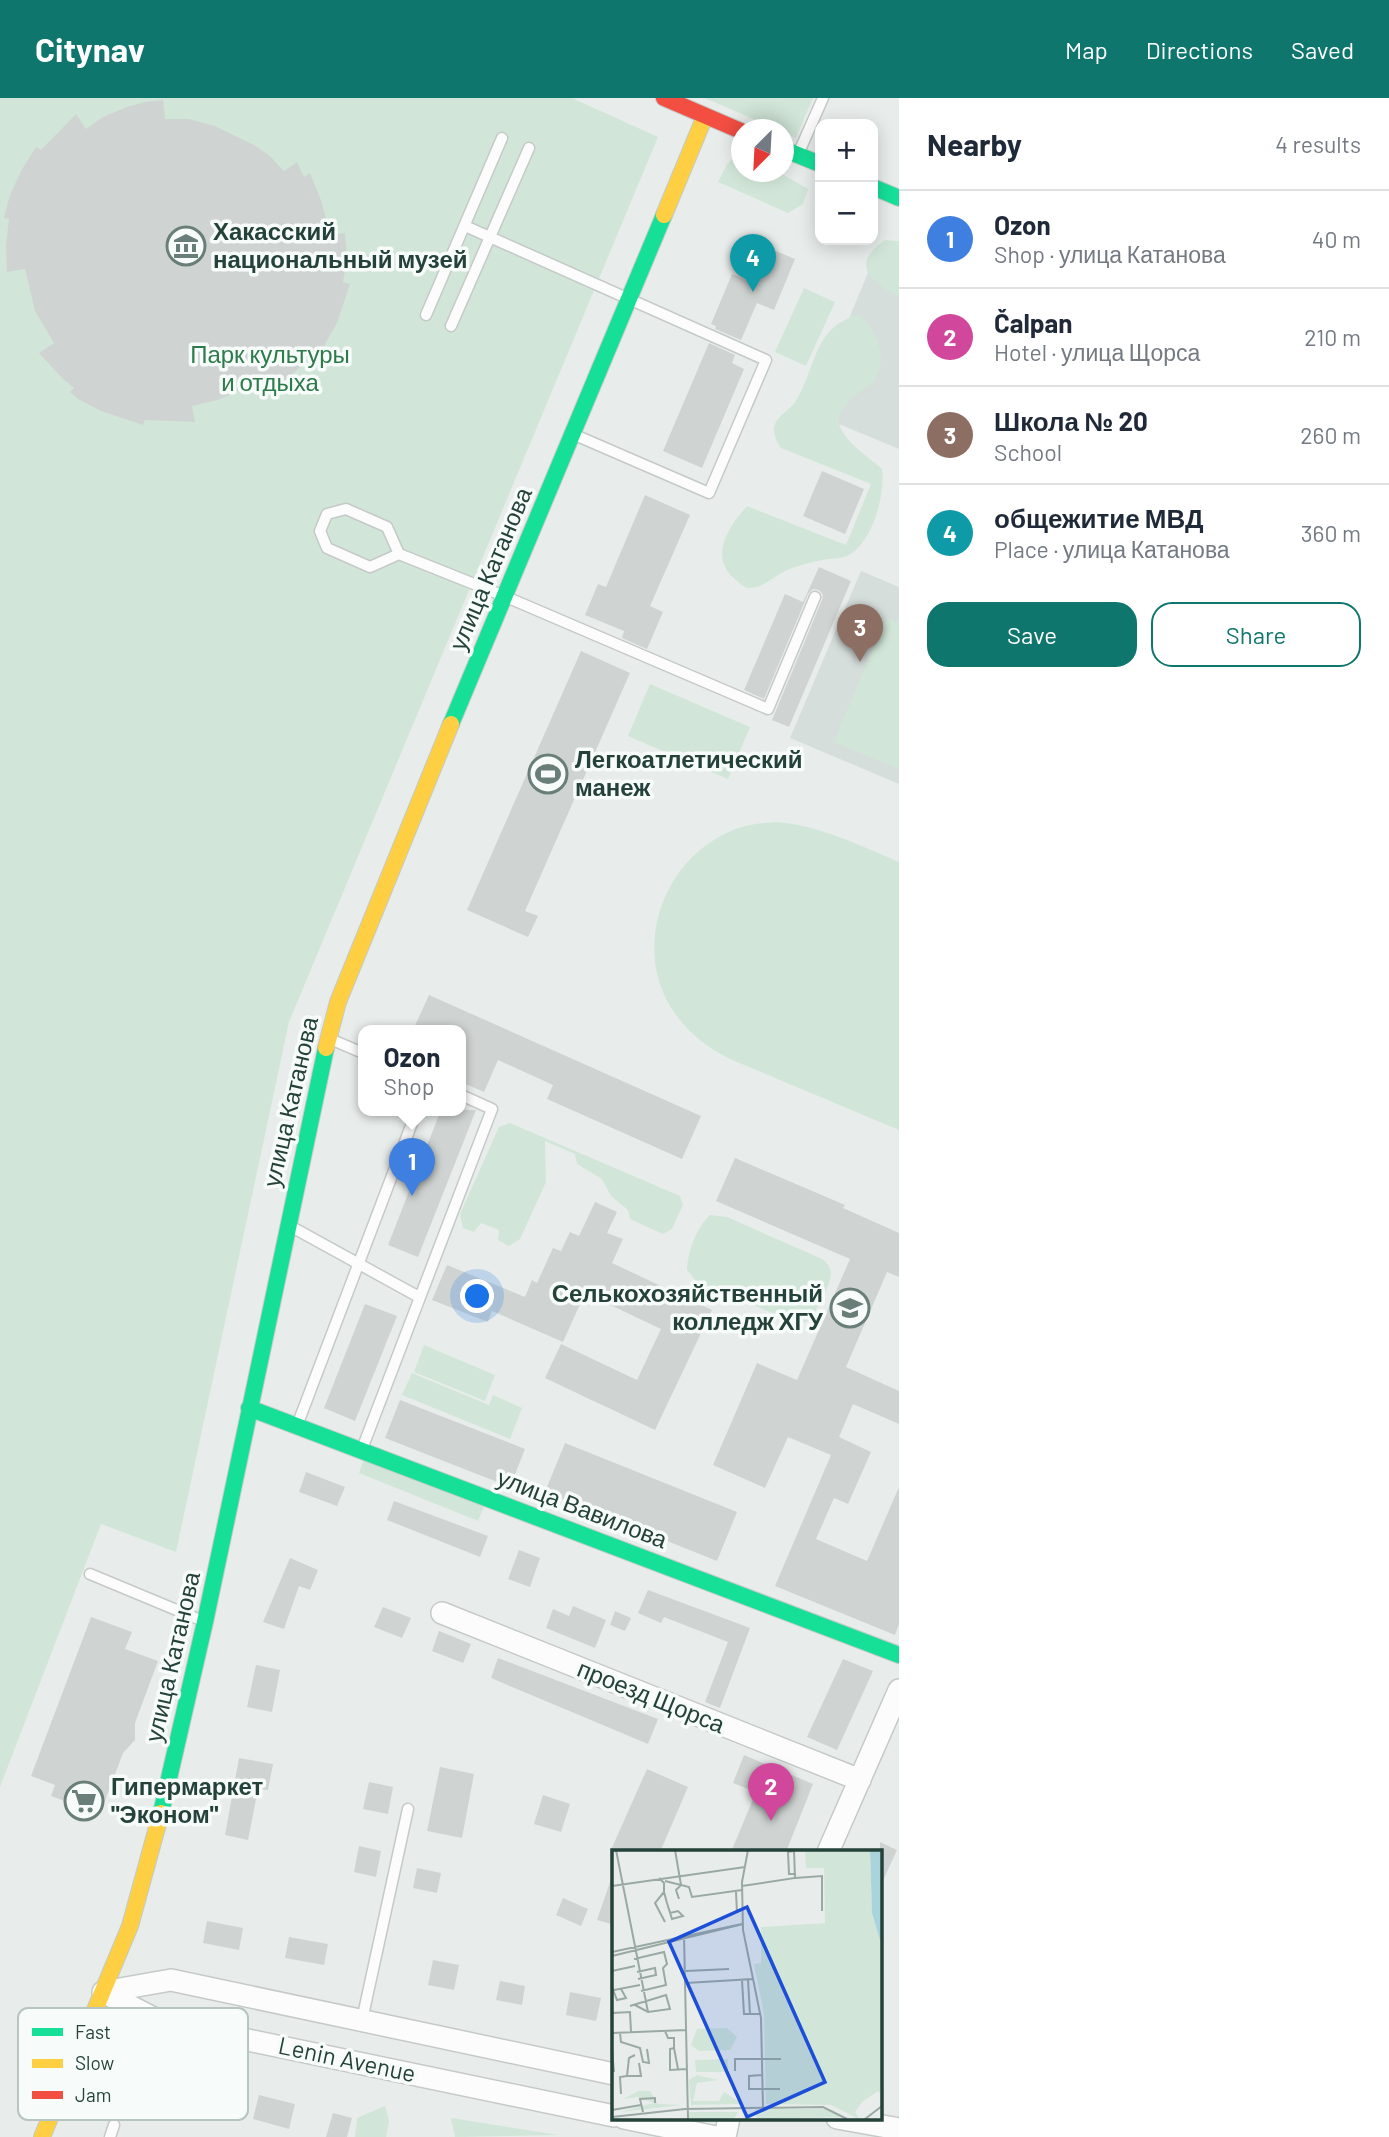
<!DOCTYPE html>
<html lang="en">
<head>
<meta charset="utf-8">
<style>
  :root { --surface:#fff; --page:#f6f6f7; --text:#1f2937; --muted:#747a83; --line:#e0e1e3; --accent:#0f766e }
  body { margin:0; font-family:Barlow,sans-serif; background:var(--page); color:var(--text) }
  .controls { position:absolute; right:21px; top:21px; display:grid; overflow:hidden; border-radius:14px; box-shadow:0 4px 18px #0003 }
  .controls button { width:63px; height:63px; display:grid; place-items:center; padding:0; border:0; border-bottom:2px solid var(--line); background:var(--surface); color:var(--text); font:35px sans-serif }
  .compass { position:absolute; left:731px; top:21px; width:63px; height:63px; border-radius:50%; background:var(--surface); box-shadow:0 4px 18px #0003; rotate:204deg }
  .you { position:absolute; left:478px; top:1199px; width:24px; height:24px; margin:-18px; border:5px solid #fff; border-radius:50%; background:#1a73e8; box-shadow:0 0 0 10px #1a73e833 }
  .badge { display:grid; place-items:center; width:46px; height:46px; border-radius:50%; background:var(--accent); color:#fff; font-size:23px; font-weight:700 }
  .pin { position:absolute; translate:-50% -58px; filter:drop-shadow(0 2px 4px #0008) }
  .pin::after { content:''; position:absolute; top:37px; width:24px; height:21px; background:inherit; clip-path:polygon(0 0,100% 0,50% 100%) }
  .popup { position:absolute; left:358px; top:927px; width:108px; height:91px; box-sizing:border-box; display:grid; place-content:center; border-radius:14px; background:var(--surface); filter:drop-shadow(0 2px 5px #0005); font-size:23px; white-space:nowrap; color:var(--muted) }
  .popup b { font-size:26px; color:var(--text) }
  .popup::after { content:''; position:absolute; left:50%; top:100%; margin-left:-14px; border:14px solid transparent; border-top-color:var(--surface) }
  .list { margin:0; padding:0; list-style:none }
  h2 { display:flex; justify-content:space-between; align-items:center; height:91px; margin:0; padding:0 28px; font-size:30px }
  h2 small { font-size:23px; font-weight:400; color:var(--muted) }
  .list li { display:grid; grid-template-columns:46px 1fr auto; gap:21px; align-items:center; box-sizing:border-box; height:98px; padding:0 28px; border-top:2px solid var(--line) }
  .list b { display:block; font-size:26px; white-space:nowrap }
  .list p { margin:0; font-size:23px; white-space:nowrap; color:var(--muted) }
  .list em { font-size:23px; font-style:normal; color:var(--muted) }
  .actions { display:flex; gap:14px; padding:21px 28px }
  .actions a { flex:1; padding:16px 0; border:2px solid var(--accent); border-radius:21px; text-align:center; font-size:24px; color:var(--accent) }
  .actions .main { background:var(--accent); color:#fff }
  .map { position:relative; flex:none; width:899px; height:2039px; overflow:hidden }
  header { display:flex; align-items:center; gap:42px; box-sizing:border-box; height:98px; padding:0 35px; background:var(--accent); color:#fff }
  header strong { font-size:33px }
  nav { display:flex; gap:38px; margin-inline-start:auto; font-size:24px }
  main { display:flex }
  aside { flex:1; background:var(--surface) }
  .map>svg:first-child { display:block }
  .built { fill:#d6dedb }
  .green { fill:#d1e6d8 }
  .building { fill:#cfd4d2 }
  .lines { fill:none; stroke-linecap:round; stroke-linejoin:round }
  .lane-casing { stroke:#c5cac8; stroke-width:13 }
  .street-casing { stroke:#c5cac8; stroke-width:24 }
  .fast-casing { stroke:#c3cbc8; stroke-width:18 }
  .slow-casing { stroke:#c3cbc8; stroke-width:18 }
  .jam-casing { stroke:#c3cbc8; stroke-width:18 }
  .lane { stroke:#fcfcfc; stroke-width:10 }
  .street { stroke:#fcfcfc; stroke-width:21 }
  .fast { stroke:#16e098; stroke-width:16 }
  .slow { stroke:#ffcf43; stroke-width:16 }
  .jam { stroke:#f24e42; stroke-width:16 }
  .labels { text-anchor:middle; stroke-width:7; stroke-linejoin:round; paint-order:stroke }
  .poi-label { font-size:24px; font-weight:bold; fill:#24423a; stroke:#f7fbf9; text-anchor:start }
  .park-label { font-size:24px; fill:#2d7a4b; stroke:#f7fbf9 }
  .street-label { font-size:24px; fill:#24423a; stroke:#f7fbf9 }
  .inset-road { fill:none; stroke:#9aa9a4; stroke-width:2 }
  .view { fill:#1d4ed8; fill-opacity:0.15; stroke:#1d4ed8; stroke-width:3.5 }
  .inset-edge { fill:none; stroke:#24423a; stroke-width:3.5 }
  .key { fill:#f7fbf9; stroke:#b8c4c0; stroke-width:2 }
  .key-label { font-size:19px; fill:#24423a }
</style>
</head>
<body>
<header>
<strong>Citynav</strong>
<nav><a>Map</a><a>Directions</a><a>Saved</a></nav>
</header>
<main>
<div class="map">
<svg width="899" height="2039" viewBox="0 0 899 2039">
  <rect width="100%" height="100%" fill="#e8edeb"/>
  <!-- built -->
  <path class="built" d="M880 146 899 153V351L810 314Z
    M861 473 899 489V686L790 640Z"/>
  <!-- green -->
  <path class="green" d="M0 0H572L658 39 289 924 176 1454 101 1426 0 1689Z
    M705 0H813L796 40 784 35 783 32 776 31Z
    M736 57 741 59V74H779L808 91 803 106 788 115 718 84 727 66Z
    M885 142 899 143V199C872 183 848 168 885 142Z
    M804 190 835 204 806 268 775 254Z
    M852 218H860C878 234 889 262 873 284 868 289 860 293 855 297 847 303 843 312 838 320 840 342 867 357 882 371 886 396 871 451 844 459 837 461 830 460 823 462 811 464 798 468 787 472 775 477 763 491 748 490 743 489 738 484 735 481 708 459 729 428 747 408L846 447 871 386 781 350C777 345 773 336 774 329 777 317 789 313 795 304 810 282 813 248 833 230 838 225 846 222 852 218Z
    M886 520 899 525V671L834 644Z
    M650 586 750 629 728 681 628 638Z
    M778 724C821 728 859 747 899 764V1032L730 961C708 950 691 937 676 917 630 855 661 762 731 733 746 726 762 725 778 724Z
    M510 1025 680 1098 683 1107 672 1131 663 1136 630 1121 628 1112 611 1098 602 1081 577 1066 575 1056 545 1043 546 1084 520 1141 509 1148 498 1142 499 1132 481 1125 474 1134 463 1130 460 1116 499 1029Z
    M710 1117 727 1119 822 1161C827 1165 831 1169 831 1176 831 1185 815 1218 807 1223 804 1225 800 1224 796 1225L696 1183 687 1172C688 1153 696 1130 710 1117Z
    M424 1247 495 1277 485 1303 414 1274Z
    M412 1275 489 1307 493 1297 522 1310 510 1341 402 1297Z
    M365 1358 485 1406 478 1423 359 1375Z
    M385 2008 389 2023 386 2039H355L357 2020Z
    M451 2020 558 2037 455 2039Z"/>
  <!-- building -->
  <path class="building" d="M163 2 165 21H189L215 28 254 47 270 58 284 73 297 64 304 79 310 75 322 105 330 137 345 135 347 160 343 184 350 186 337 225 318 258 314 256 276 291 266 279 218 302 192 308 195 324 145 322 143 327 101 313 78 301 70 294 74 290 62 280 39 255 54 245 35 213 25 171 7 174 6 147 9 121 4 120 10 97 21 73 36 49 41 52 76 16 86 31 103 19 127 9 145 4Z
    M764 148 795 161 774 212 757 205 741 242 715 231 716 228 711 226 732 176 749 183Z
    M709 245 735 257 732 265 744 271 702 370 663 353Z
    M822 373 864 391 845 436 803 418Z
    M645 397 690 417 650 508 663 514 647 551 622 540 624 533 585 517 598 486 606 489Z
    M819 469 851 483 789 629 772 622 822 502 823 497 819 492 813 491 808 496 764 601 744 592 785 496 803 504Z
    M581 553 630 575 525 813 538 818 528 839 467 812Z
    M429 897 701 1018 682 1061 547 1001 553 987 498 962 484 994 461 984V932H413Z
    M441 1012H476L418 1159 388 1147Z
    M735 1060 845 1107 843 1110 899 1135V1179L887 1174 846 1269 899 1293V1326L853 1306 839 1339 871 1354 848 1406 834 1400 816 1441 867 1463 899 1389V1526L895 1537 775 1488 831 1357 788 1339 765 1390 713 1367 757 1265 797 1282 850 1161 716 1103Z
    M595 1104 617 1114 607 1135 623 1141 612 1165 712 1212 655 1332 545 1280 561 1246 637 1282 661 1231 585 1195 563 1244 492 1213 488 1224 432 1202 447 1167 525 1199 532 1182 537 1185 553 1150 561 1153 570 1134 579 1138Z
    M365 1206 397 1218 355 1323 324 1310Z
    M400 1302 525 1351 510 1389 385 1340Z
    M565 1345 737 1414 717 1463 545 1394Z
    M306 1374 345 1389 337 1408 299 1394Z
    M394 1403 488 1438 480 1459 387 1422Z
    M519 1452 540 1460 530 1489 508 1481Z
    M290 1460 318 1472 310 1492 299 1488 284 1531 263 1524Z
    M648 1492 750 1530 720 1610 705 1604 728 1544 664 1519 661 1525 638 1515Z
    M573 1508 606 1522 595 1550 546 1530 553 1511 569 1518Z
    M383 1509 411 1520 402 1540 374 1529Z
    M615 1513 631 1520 625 1533 610 1527Z
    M91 1519 132 1534 125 1551 158 1563 135 1625V1642L123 1655 100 1716 51 1698 55 1687 31 1678Z
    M439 1533 471 1546 463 1565 432 1553Z
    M498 1560 658 1621 648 1646 491 1580Z
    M843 1561 873 1573 837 1652 807 1639Z
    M256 1567 280 1572 272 1614 247 1609Z
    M744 1657 813 1686 786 1754H731L756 1694 733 1685Z
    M239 1660 273 1666 268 1692 258 1691 248 1742 225 1737Z
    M440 1669 474 1676 462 1740 427 1733Z
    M647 1671 688 1689 660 1754H610Z
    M369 1684 393 1689 388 1716 363 1711Z
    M543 1697 570 1706 561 1734 534 1726Z
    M880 1744 897 1752 880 1789Z
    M359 1748 381 1753 376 1779 354 1774Z
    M417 1770 441 1775 437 1795 413 1790Z
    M611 1781 614 1782V1827L597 1822Z
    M563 1800 588 1811 581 1828 556 1817Z
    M207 1823 243 1830 239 1852 203 1845Z
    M289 1839 328 1846 324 1867 285 1860Z
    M433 1862 459 1867 454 1892 428 1887Z
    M500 1883 525 1888 522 1907 496 1902Z
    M570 1894 601 1900 596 1923 566 1917Z
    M176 1978 218 1988 212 2014 170 2004Z
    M259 1997 295 2006 289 2031 253 2021Z
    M333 2015 352 2020 347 2039H326Z"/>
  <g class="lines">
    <defs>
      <path id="lane" d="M799 54 823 0
        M465 128 766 262 709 395 575 337
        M426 217 502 40
        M451 228 529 50
        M399 456 370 469 327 450 320 433 327 416 346 411 387 429 399 456 504 498 768 611 815 499
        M330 941 363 955
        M290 1128 419 1199
        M298 1325 417 1012
        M362 1351 492 1011 461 997
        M90 1476 203 1523
        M362 1922 408 1711
        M110 2039 114 2027"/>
      <path id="street" d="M442 1515 860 1682
        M828 1754 899 1592
        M103 1894 161 1924 614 2018
        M103 1894 171 1882 614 1976
        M624 2020 716 2039
        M837 2020 899 2031
        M725 2039 729 2020"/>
      <path id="fast" d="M783 51 820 66
        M873 89 899 100
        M451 626 664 117
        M249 1310 899 1557
        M161 1715 205 1524 326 950"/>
      <path id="slow" d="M664 117 705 18
        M326 950 338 904 451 626
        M42 2039 130 1828 161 1715"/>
      <path id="jam" d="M664 0 741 33"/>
    </defs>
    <!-- lane casing -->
    <use href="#lane" class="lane-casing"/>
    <!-- street casing -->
    <use href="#street" class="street-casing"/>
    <!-- fast casing -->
    <use href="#fast" class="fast-casing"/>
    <!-- slow casing -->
    <use href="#slow" class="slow-casing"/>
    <!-- jam casing -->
    <use href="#jam" class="jam-casing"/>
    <!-- lane -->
    <use href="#lane" class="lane"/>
    <!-- street -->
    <use href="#street" class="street"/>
    <!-- fast -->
    <use href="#fast" class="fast"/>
    <!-- slow -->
    <use href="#slow" class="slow"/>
    <!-- jam -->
    <use href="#jam" class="jam"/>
  </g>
  <!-- icons -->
  <defs>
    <symbol id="museum-ring" viewBox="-11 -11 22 22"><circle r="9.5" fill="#f7fbf9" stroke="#697e78" stroke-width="1.5"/><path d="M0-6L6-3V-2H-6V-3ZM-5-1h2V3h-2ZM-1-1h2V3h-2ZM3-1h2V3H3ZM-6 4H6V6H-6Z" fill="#697e78"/></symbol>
    <symbol id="stadium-ring" viewBox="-11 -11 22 22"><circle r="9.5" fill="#f7fbf9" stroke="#697e78" stroke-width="1.5"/><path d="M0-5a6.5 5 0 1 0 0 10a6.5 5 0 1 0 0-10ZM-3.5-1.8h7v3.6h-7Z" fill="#697e78"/></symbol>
    <symbol id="university-ring" viewBox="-11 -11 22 22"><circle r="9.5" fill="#f7fbf9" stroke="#697e78" stroke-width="1.5"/><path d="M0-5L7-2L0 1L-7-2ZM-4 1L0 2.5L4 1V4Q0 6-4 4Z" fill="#697e78"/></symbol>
    <symbol id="supermarket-ring" viewBox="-11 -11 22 22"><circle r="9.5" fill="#f7fbf9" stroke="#697e78" stroke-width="1.5"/><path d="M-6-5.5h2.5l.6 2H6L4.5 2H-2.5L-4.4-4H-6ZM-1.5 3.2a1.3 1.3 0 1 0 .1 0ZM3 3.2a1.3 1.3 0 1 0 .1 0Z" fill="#697e78"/></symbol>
  </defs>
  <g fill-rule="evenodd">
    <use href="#museum-ring" x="164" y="126" width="44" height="44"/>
    <use href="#stadium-ring" x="526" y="654" width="44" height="44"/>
    <use href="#university-ring" x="828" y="1188" width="44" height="44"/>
    <use href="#supermarket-ring" x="62" y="1681" width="44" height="44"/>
  </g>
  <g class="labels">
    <!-- poi labels -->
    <g class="poi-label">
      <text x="213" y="142">Хакасский<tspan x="213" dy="28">национальный музей</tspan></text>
      <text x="575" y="670">Легкоатлетический<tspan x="575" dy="28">манеж</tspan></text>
      <text x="823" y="1204" text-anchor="end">Селькохозяйственный<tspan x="823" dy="28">колледж ХГУ</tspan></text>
      <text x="111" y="1697">Гипермаркет<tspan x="111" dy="28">"Эконом"</tspan></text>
    </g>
    <!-- park labels -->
    <g class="park-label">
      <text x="270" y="265">Парк культуры<tspan x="270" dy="28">и отдыха</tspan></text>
    </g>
    <!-- street labels -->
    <g class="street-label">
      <text transform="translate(491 471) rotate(-67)" y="8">улица Катанова</text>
      <text transform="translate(291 1004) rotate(-77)" y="8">улица Катанова</text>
      <text transform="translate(582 1411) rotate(21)" y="8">улица Вавилова</text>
      <text transform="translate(173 1559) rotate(-77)" y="8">улица Катанова</text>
      <text transform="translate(651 1599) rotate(22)" y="8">проезд Щорса</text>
      <text transform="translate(347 1962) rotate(12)" y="8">Lenin Avenue</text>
    </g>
  </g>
  <!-- overview -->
  <g transform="translate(612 1752)">
    <rect width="270" height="270" fill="#e8edeb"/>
    <path d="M193 0H258L260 63 270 93V245L266 241 250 252 243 262 247 269 219 255 154 254 152 164 142 114 149 113V77L213 73 212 18H194ZM115 178 125 187 118 200 87 201 79 195 85 179ZM116 209V222H84L83 210ZM85 225 106 230 85 233 81 251H107L112 242 131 254 79 255 77 230ZM27 241H38L46 254 70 255 8 262 42 253 25 247 11 249ZM143 259H214L231 267 145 269ZM76 262H126L122 269H76Z" fill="#d1e6d8"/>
    <path d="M258 0H269V93L260 63Z" fill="#a9d4db"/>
    <path class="inset-road" d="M4 0 36 162M63 0 69 35 77 37 80 47 130 40M136 0 130 32 131 80 149 168 151 258M181 1 176 2 177 24H184M47 28 52 33V42L55 53 60 69 71 66 66 61 58 63M183 28 210 26V61M53 31 69 35 64 40 67 49M0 36 133 17M130 36 183 28 182 0M52 42 43 53 53 72M124 42 125 63M72 85 76 269M0 102 130 74M0 106 131 74M22 109 52 102 55 114 51 118 54 135 29 141M0 121 23 116M74 121 117 119M25 122 43 118 44 125 26 129M130 130 132 164H148M136 130 138 164M74 133 141 129M0 137 5 150 14 148 9 139M2 140 28 135M18 156 54 145 58 159 36 162 23 155M0 163 18 162 19 182M53 181 56 188H62V198M0 183 74 180M8 183 9 192 28 198 31 212 37 213 35 199M0 199 2 222M23 205 17 208 15 226H29L27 213M66 219 62 198 58 199V220L75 219M123 221V209H169H161M150 225 137 226V239H168M9 244 8 227 15 226M0 260 29 255M31 262 28 249 43 248V253M0 267 73 259 211 257 235 269M253 269 270 256"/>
    <path class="view" d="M135 57 213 232 135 267 57 92Z"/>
    <rect width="270" height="270" class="inset-edge"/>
  </g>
  <!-- legend -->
  <rect x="18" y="1910" width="230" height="112" rx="10" class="key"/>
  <rect x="32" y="1930" width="31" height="8" fill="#16e098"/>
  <rect x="32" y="1961" width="31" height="9" fill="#ffcf43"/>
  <rect x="32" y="1993" width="31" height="8" fill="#f24e42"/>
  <g class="key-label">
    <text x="75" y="1941">Fast</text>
    <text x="75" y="1972">Slow</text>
    <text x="75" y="2004">Jam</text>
  </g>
</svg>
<div class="controls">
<button>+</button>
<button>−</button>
</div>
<svg class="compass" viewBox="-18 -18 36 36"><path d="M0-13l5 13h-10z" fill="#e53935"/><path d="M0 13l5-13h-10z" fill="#747a83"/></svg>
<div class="you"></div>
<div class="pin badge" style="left:412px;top:1098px;background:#3f7fe0">1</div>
<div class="popup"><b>Ozon</b>Shop</div>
<div class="pin badge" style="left:771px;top:1723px;background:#d1479c">2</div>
<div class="pin badge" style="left:860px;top:564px;background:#8d6e63">3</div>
<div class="pin badge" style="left:753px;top:194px;background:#0f9aa8">4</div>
</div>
<aside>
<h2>Nearby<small>4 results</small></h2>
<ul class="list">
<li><span class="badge" style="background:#3f7fe0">1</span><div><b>Ozon</b><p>Shop · улица Катанова</p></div><em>40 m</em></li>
<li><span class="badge" style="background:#d1479c">2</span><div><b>Čalpan</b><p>Hotel · улица Щорса</p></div><em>210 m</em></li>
<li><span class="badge" style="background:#8d6e63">3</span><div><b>Школа № 20</b><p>School</p></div><em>260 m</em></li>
<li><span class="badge" style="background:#0f9aa8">4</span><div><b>общежитие МВД</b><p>Place · улица Катанова</p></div><em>360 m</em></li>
</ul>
<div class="actions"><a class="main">Save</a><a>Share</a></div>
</aside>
</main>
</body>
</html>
